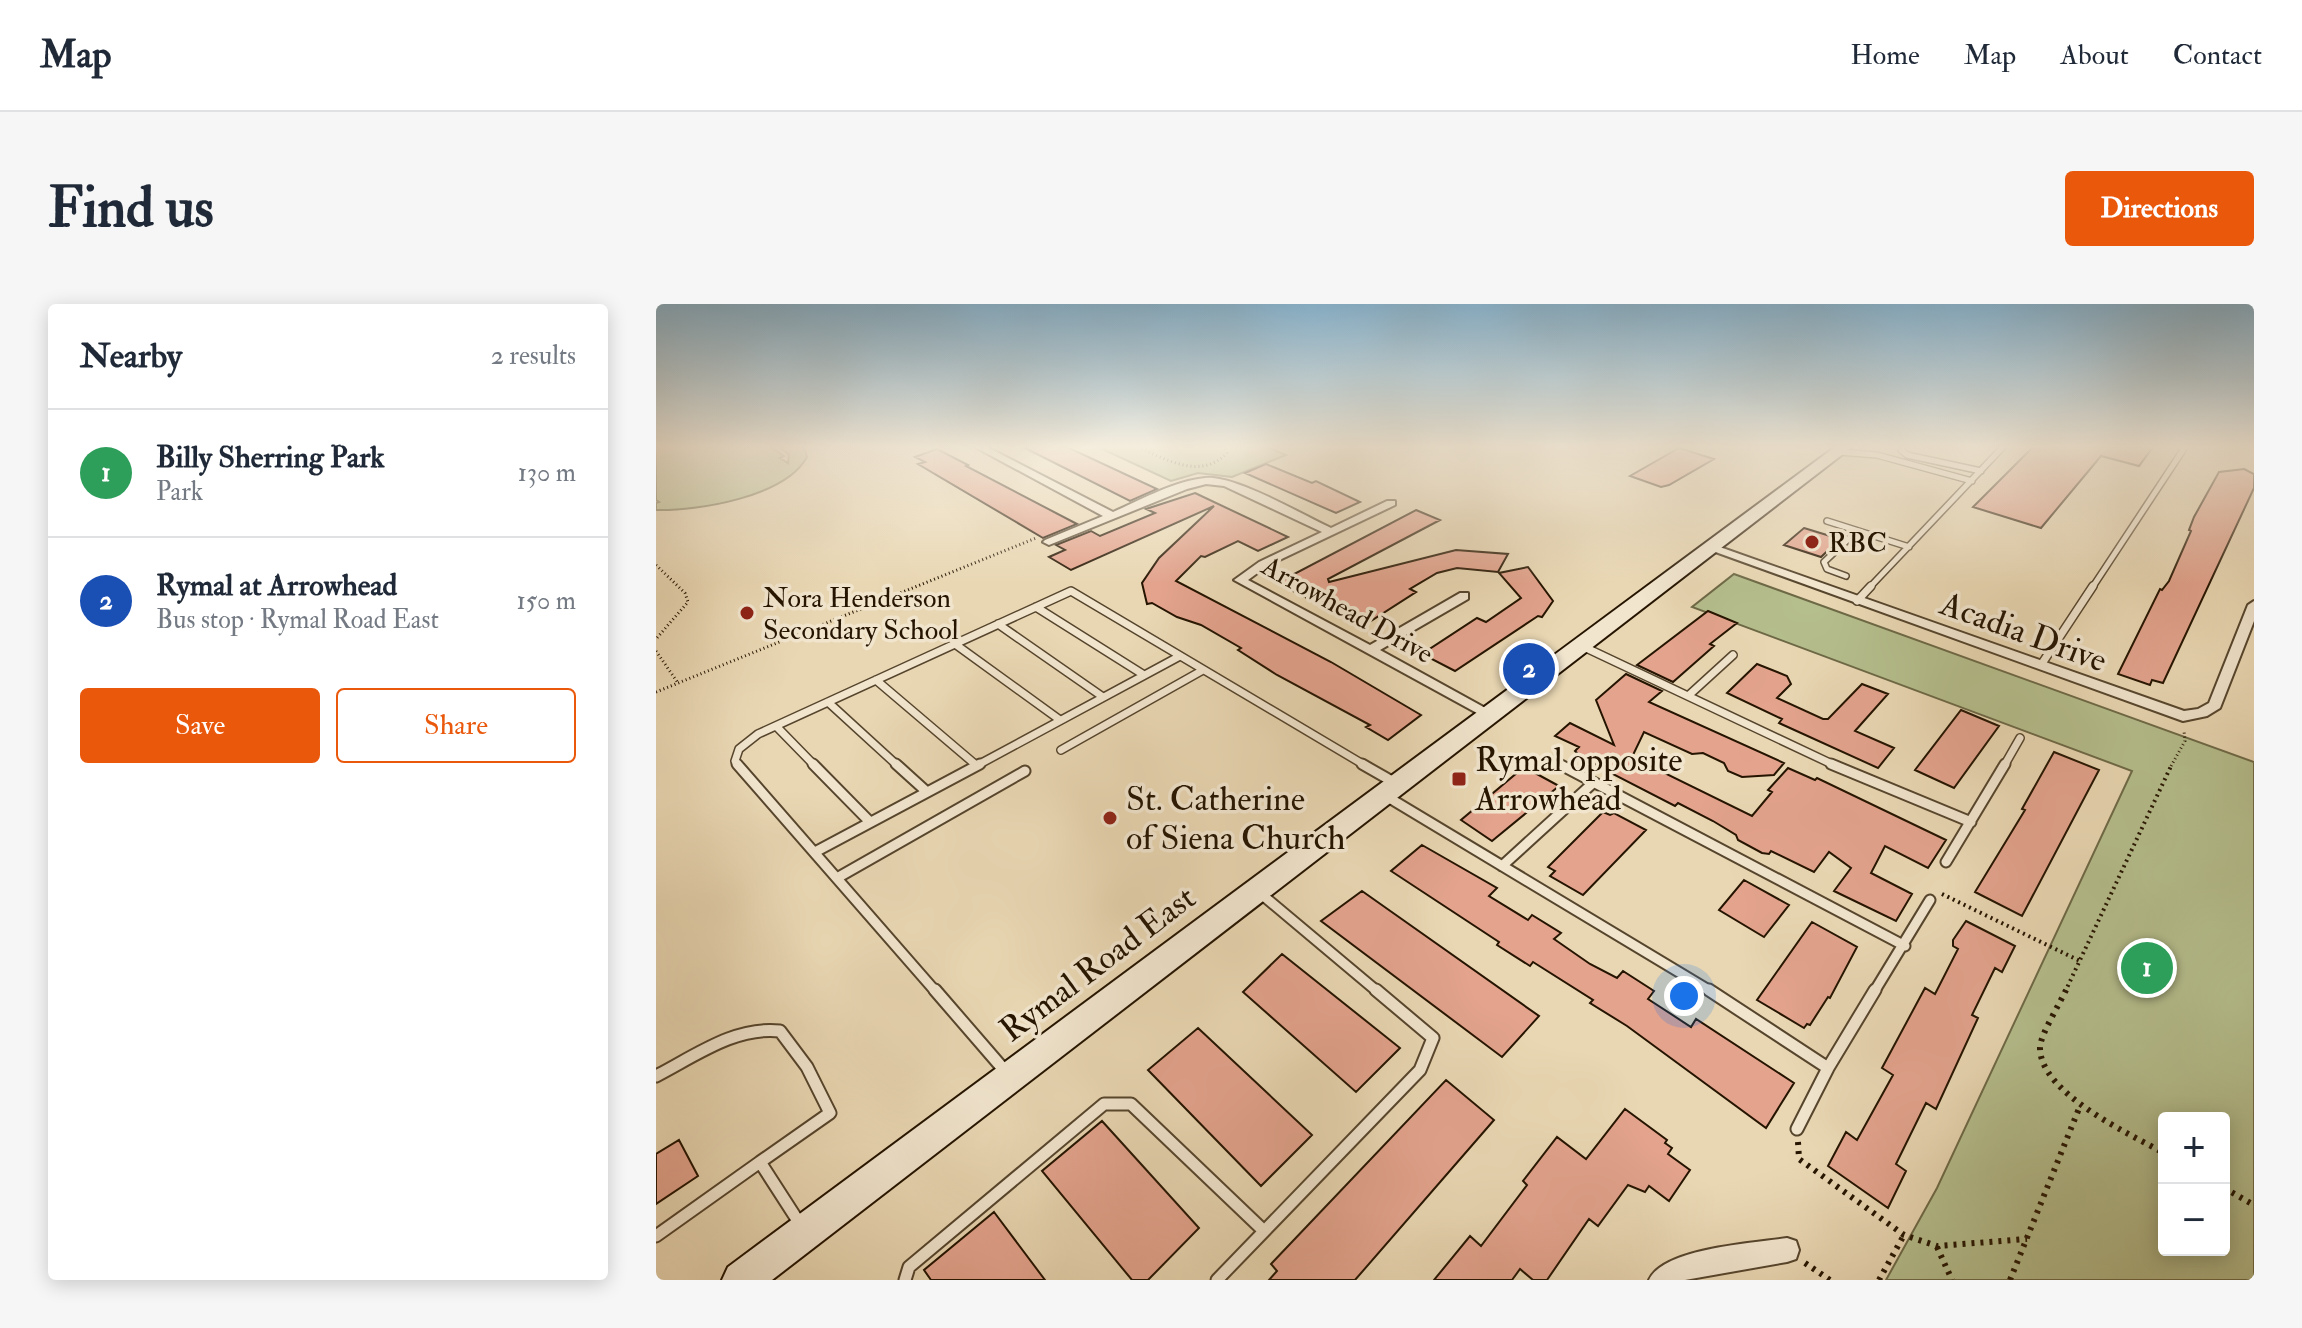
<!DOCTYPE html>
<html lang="en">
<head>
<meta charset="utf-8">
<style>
  :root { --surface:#fff; --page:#f6f6f7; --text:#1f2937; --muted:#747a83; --line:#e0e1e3; --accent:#ea580c }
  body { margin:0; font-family:"IM FELL Double Pica",serif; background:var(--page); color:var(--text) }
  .controls { position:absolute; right:24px; bottom:24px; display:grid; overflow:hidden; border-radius:8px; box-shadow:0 4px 20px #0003 }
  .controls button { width:72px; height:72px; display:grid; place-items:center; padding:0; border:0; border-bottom:2px solid var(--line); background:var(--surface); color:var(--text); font:40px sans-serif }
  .you { position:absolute; left:1028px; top:692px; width:28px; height:28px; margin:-20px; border:6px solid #fff; border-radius:50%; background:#1a73e8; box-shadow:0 0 0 12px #1a73e833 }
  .badge { display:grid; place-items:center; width:52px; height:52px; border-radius:50%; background:var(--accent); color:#fff; font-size:26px; font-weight:700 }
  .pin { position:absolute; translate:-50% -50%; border:4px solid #fff; box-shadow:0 2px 8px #0006 }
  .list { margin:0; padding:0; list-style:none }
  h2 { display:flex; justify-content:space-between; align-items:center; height:104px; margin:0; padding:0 32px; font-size:34px }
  h2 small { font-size:26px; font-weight:400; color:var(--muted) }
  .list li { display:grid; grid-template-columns:52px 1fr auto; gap:24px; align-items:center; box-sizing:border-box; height:128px; padding:0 32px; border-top:2px solid var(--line) }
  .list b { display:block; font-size:30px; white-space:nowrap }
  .list p { margin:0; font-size:26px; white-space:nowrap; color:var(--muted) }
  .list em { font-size:26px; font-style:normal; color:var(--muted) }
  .actions { display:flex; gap:16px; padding:24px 32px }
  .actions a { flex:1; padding:18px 0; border:2px solid var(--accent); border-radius:8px; text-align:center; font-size:28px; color:var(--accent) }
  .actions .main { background:var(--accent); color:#fff }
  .map { position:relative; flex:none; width:1598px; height:976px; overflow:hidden; border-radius:8px }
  header { display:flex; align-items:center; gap:48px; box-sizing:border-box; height:112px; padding:0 40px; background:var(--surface); border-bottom:2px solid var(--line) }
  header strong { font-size:38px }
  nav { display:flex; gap:44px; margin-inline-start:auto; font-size:28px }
  .intro { display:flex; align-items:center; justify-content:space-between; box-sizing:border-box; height:192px; padding:0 48px }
  h1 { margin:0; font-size:56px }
  .button { padding:20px 36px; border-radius:8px; background:var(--accent); color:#fff; font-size:28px; font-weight:700 }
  main { display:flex; gap:48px; padding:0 48px }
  aside { flex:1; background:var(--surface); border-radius:8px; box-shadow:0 4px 20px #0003 }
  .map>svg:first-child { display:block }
  .green { fill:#b5be8d; stroke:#6d6946; stroke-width:2; fill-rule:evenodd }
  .building { fill:#e3a38d; stroke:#251400; stroke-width:2 }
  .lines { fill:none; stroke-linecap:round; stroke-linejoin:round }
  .lane-far3-casing { stroke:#56452d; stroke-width:8 }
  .lane-far2-casing { stroke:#56452d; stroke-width:10 }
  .lane-far1-casing { stroke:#56452d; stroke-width:13 }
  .lane-casing { stroke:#56452d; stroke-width:15 }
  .street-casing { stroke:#56452d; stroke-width:4 }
  .secondary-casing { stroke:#251400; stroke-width:4 }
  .path-far2 { stroke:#251400; stroke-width:3; stroke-dasharray:1 3; stroke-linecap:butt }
  .path-far1 { stroke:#251400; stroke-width:4; stroke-dasharray:2 4; stroke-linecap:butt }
  .path { stroke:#251400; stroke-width:6; stroke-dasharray:3 6; stroke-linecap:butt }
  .lane-far3 { stroke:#f1e5ce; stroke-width:5 }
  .lane-far2 { stroke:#f1e5ce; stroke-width:7 }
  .lane-far1 { stroke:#f1e5ce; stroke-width:9 }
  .lane { stroke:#f1e5ce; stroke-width:11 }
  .street { fill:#f1e5ce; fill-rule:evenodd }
  .secondary { fill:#f1e5ce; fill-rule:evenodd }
  .poi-dot { fill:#8f2418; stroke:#f1e5ce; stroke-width:3 }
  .labels { text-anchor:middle; stroke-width:7; stroke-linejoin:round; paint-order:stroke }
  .far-poi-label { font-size:28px; fill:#251400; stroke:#f1e5ce; text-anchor:start }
  .far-street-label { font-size:28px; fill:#251400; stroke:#f1e5ce }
  .street-label { font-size:34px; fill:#251400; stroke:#f1e5ce }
  .poi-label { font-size:34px; fill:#251400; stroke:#f1e5ce; text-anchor:start }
</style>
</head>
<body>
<header>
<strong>Map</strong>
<nav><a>Home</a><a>Map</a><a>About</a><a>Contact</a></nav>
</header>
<div class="intro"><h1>Find us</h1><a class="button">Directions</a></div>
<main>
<aside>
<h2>Nearby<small>2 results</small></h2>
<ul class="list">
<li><span class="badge" style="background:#2e9e5b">1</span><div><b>Billy Sherring Park</b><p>Park</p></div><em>130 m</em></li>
<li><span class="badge" style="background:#1a4fb4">2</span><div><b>Rymal at Arrowhead</b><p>Bus stop · Rymal Road East</p></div><em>150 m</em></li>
</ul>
<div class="actions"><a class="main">Save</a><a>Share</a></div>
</aside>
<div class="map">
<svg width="1598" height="976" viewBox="0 0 1598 976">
  <rect width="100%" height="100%" fill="#e9d7b3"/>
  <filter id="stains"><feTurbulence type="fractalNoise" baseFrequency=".0025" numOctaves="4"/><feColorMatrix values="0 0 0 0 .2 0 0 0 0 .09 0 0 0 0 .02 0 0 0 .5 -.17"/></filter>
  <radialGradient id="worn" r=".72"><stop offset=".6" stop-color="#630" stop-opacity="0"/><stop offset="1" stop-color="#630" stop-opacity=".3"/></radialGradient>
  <!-- green -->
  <path class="green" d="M0 143H115L128 152 124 154 132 159 133 151 124 143H148L151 153C129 193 42 207 0 206V199L3 198 0 196Z
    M442 143H611L630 151 576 173 542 169 515 177Z
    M1078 270 1598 458V976H1230L1281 884 1476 467 1036 303ZM1508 814H1568V946H1508Z"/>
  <!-- building -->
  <path class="building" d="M367 143H411L501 185 474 197Z
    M1377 143H1497L1483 162 1445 152 1385 224 1317 203Z
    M1023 144 1058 155 1013 181 1005 183 974 172Z
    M281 145 312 161 310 162 421 220 387 234 262 160 269 158 259 153Z
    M610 160 656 179 660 177 704 198 680 209 589 169Z
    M1588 165 1598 170V184L1507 379 1496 376 1494 381 1462 370 1504 285 1506 286 1513 277 1535 227 1533 226 1538 213 1563 168Z
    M539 189 632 233 602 247 582 237 549 253 545 252 520 277 675 358 765 411 732 436 710 423 714 421 621 371 582 346 585 344 545 321 521 313 496 299 491 300 486 279 503 254 558 202 415 266 393 253 409 246 400 241 435 227 444 232 499 209 490 205Z
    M760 206 784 216 672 275 673 278 800 246 852 250 842 268 801 264 781 269 754 285 760 288 707 322 621 279Z
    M1148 224 1184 235 1165 253 1128 241Z
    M872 263 897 297 886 313 882 312 799 367 766 350 821 314 830 318 865 294 843 269Z
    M1052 307 1081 319 1054 340 1058 342 1017 378 981 361Z
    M1101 360 1131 372 1135 380 1121 394 1167 415H1172L1206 380 1232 390 1199 427 1238 444 1222 464 1123 419 1126 415 1071 389Z
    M970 370 1006 387 993 398 1128 459 1118 471 1086 473 1072 467 1068 459 1047 449 1036 450 988 428 976 453 1096 512 1116 488 1112 486 1132 464 1159 476 1161 474 1290 536 1272 564 1229 542 1215 569 1256 590 1240 617 1178 587 1195 564 1173 548 1158 568 1115 547 1113 550 1106 549 1082 536 1080 531 1057 517 1022 499 1019 502 947 465 922 450 919 447 923 443 899 432 914 419 958 441 940 396Z
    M1305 406 1343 422 1298 484 1259 466Z
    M1398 448 1443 466 1366 612 1319 588 1369 506 1366 505Z
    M868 463 903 482 836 537 805 516Z
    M947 508 954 511 958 509 990 526 927 591 894 572 899 567 892 563Z
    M766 541 841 584 833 592 872 616 876 611 905 629 898 635 934 660 961 674 967 667 998 687 992 695 1035 723 1040 715 1138 779 1110 824 971 722 934 699 937 696 877 658 874 662 841 641 843 638 735 567Z
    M1088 576 1133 601 1108 633 1063 606Z
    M706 587 883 712 846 753 665 617Z
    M1310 617 1359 642 1346 668 1339 664 1316 711 1322 714 1280 805 1270 799 1240 860 1250 867 1232 904 1172 862 1190 828 1201 836 1237 771 1226 764 1269 684 1279 690 1302 645 1297 642V636Z
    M1156 618 1201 643 1174 694 1172 693 1154 721 1151 720 1148 724 1101 696Z
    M626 650 744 744 700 788 587 688Z
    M542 724 656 831 605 882 492 766Z
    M790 776 838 816 699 976H613L621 967 615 960Z
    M969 805 1011 836 1009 839 1016 844 1012 850 1034 866 1013 897 993 882 989 888 972 881 942 922 933 915 891 976H877L864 965 856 976H778L814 932 825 942 871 881 867 877 901 833 930 855Z
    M446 817 543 924 492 976H476L386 867Z
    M23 836 42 872 0 900V850Z
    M338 908 389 976H275L268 966Z"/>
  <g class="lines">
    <defs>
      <path id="lane-far3" d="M1247 143 1245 146 1251 151 1325 167
        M1183 148 1221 151 1316 177
        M1171 217 1253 243
        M1190 272 1171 265 1168 258 1201 227
        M1213 284 1347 143
        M1436 284 1529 143"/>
      <path id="lane-far2" d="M1201 297 1215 282
        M380 303 488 371
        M342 320 447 393
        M299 340 404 416
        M926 342 1180 462
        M1385 361 1437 282
        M220 376 320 461
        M1032 392 1077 351
        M172 398 242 462
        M120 422 159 462
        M405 446 547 366
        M894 455 906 462
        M83 462 79 457 83 445 102 430 415 287 710 462
        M320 462 524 352
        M1348 462 1364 434"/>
      <path id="lane-far1" d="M81 460 280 688
        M157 460 214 518
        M240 460 271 488
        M706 460 741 480
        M903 460 1249 642
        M1175 460 1315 518
        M730 492 1056 688
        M159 548 324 460
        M1290 558 1349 460
        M846 562 937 479
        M181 574 369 467
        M604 589 722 688
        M1218 688 1274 596"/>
      <path id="lane" d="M279 686 349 767
        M1053 686 1172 764
        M0 772C39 752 79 722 124 727L151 763 174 809 104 858
        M1141 825 1172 764 1219 686
        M0 932 104 858 144 920
        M249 976 253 963 448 800H475L608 927
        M561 976 764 766 777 734 720 686"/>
      <path id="street" d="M319 143H331L457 208C485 196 518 177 549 174 579 171 645 210 675 224L731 197H739V201L611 262 592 276 714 341 804 289H812V295L724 346 842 411 835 416 830 414 578 276 603 258 666 228 568 182 550 180 531 185 393 241 387 238 389 236 447 212Z
        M1058 241 1528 407 1542 405 1553 399 1592 301 1598 297V317L1564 404 1551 412 1527 417 1054 246 1052 244Z
        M1131 934 1140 937 1143 946 1140 955 1131 958 1029 976H993C1007 944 1098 939 1131 934Z"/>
      <path id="secondary" d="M1179 143H1196L116 976H66L72 963Z"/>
    </defs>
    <!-- lane-far3 casing -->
    <use href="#lane-far3" class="lane-far3-casing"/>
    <!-- lane-far2 casing -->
    <use href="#lane-far2" class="lane-far2-casing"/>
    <!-- lane-far1 casing -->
    <use href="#lane-far1" class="lane-far1-casing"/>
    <!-- lane casing -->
    <use href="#lane" class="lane-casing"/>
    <!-- street casing -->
    <use href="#street" class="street-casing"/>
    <!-- secondary casing -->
    <use href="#secondary" class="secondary-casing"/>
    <!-- path-far2 -->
    <path class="path-far2" d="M482 143C511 156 545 176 571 149L569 143
      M0 261 29 289 32 298 0 335
      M0 347 22 379
      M0 388 380 234
      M1515 462 1529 437 1528 427"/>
    <!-- path-far1 -->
    <path class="path-far1" d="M1286 590 1424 657
      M1409 688 1516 460"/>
    <!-- path -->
    <path class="path" d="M1410 686C1404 699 1385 730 1384 743 1383 789 1474 830 1508 849
      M1142 838 1143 855 1248 931 1281 942 1371 935
      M1568 884 1598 901
      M1281 943 1296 976
      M1149 959 1174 976
      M1223 976 1248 931
      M1354 976 1424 802"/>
    <!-- lane-far3 -->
    <use href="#lane-far3" class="lane-far3"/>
    <!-- lane-far2 -->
    <use href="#lane-far2" class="lane-far2"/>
    <!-- lane-far1 -->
    <use href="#lane-far1" class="lane-far1"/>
    <!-- lane -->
    <use href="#lane" class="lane"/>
    <!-- street -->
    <use href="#street" class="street"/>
    <!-- secondary -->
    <use href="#secondary" class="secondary"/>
  </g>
  <!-- sky -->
  <linearGradient id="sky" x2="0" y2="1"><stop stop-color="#88b6d3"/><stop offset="0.51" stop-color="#f5eddd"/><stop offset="1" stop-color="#f5eddd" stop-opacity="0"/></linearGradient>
  <rect width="1598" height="280" fill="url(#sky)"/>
  <!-- markers -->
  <g class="poi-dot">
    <circle cx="1156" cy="238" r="8"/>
    <circle cx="91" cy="309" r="8"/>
    <rect x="795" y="467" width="16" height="16" rx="4"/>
    <circle cx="454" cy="514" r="8"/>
  </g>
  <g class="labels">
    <!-- far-poi labels -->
    <g class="far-poi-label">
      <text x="1172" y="248">RBC</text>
      <text x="107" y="303">Nora Henderson<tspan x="107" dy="32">Secondary School</tspan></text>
    </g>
    <!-- far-street labels -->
    <g class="far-street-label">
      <text transform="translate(692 305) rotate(29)" y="10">Arrowhead Drive</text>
    </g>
    <!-- street labels -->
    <g class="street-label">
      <text transform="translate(1368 327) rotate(20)" y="12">Acadia Drive</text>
      <text transform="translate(441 659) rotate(-37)" y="12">Rymal Road East</text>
    </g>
    <!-- poi labels -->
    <g class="poi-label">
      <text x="819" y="467">Rymal opposite<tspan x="819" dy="39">Arrowhead</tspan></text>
      <text x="470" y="506">St. Catherine<tspan x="470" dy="39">of Siena Church</tspan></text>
    </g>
  </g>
  <rect width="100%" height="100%" filter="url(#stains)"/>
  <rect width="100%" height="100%" fill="url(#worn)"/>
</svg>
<div class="controls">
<button>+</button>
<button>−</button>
</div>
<div class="you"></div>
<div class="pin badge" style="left:1491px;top:664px;background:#2e9e5b">1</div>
<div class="pin badge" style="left:873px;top:365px;background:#1a4fb4">2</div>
</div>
</main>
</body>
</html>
